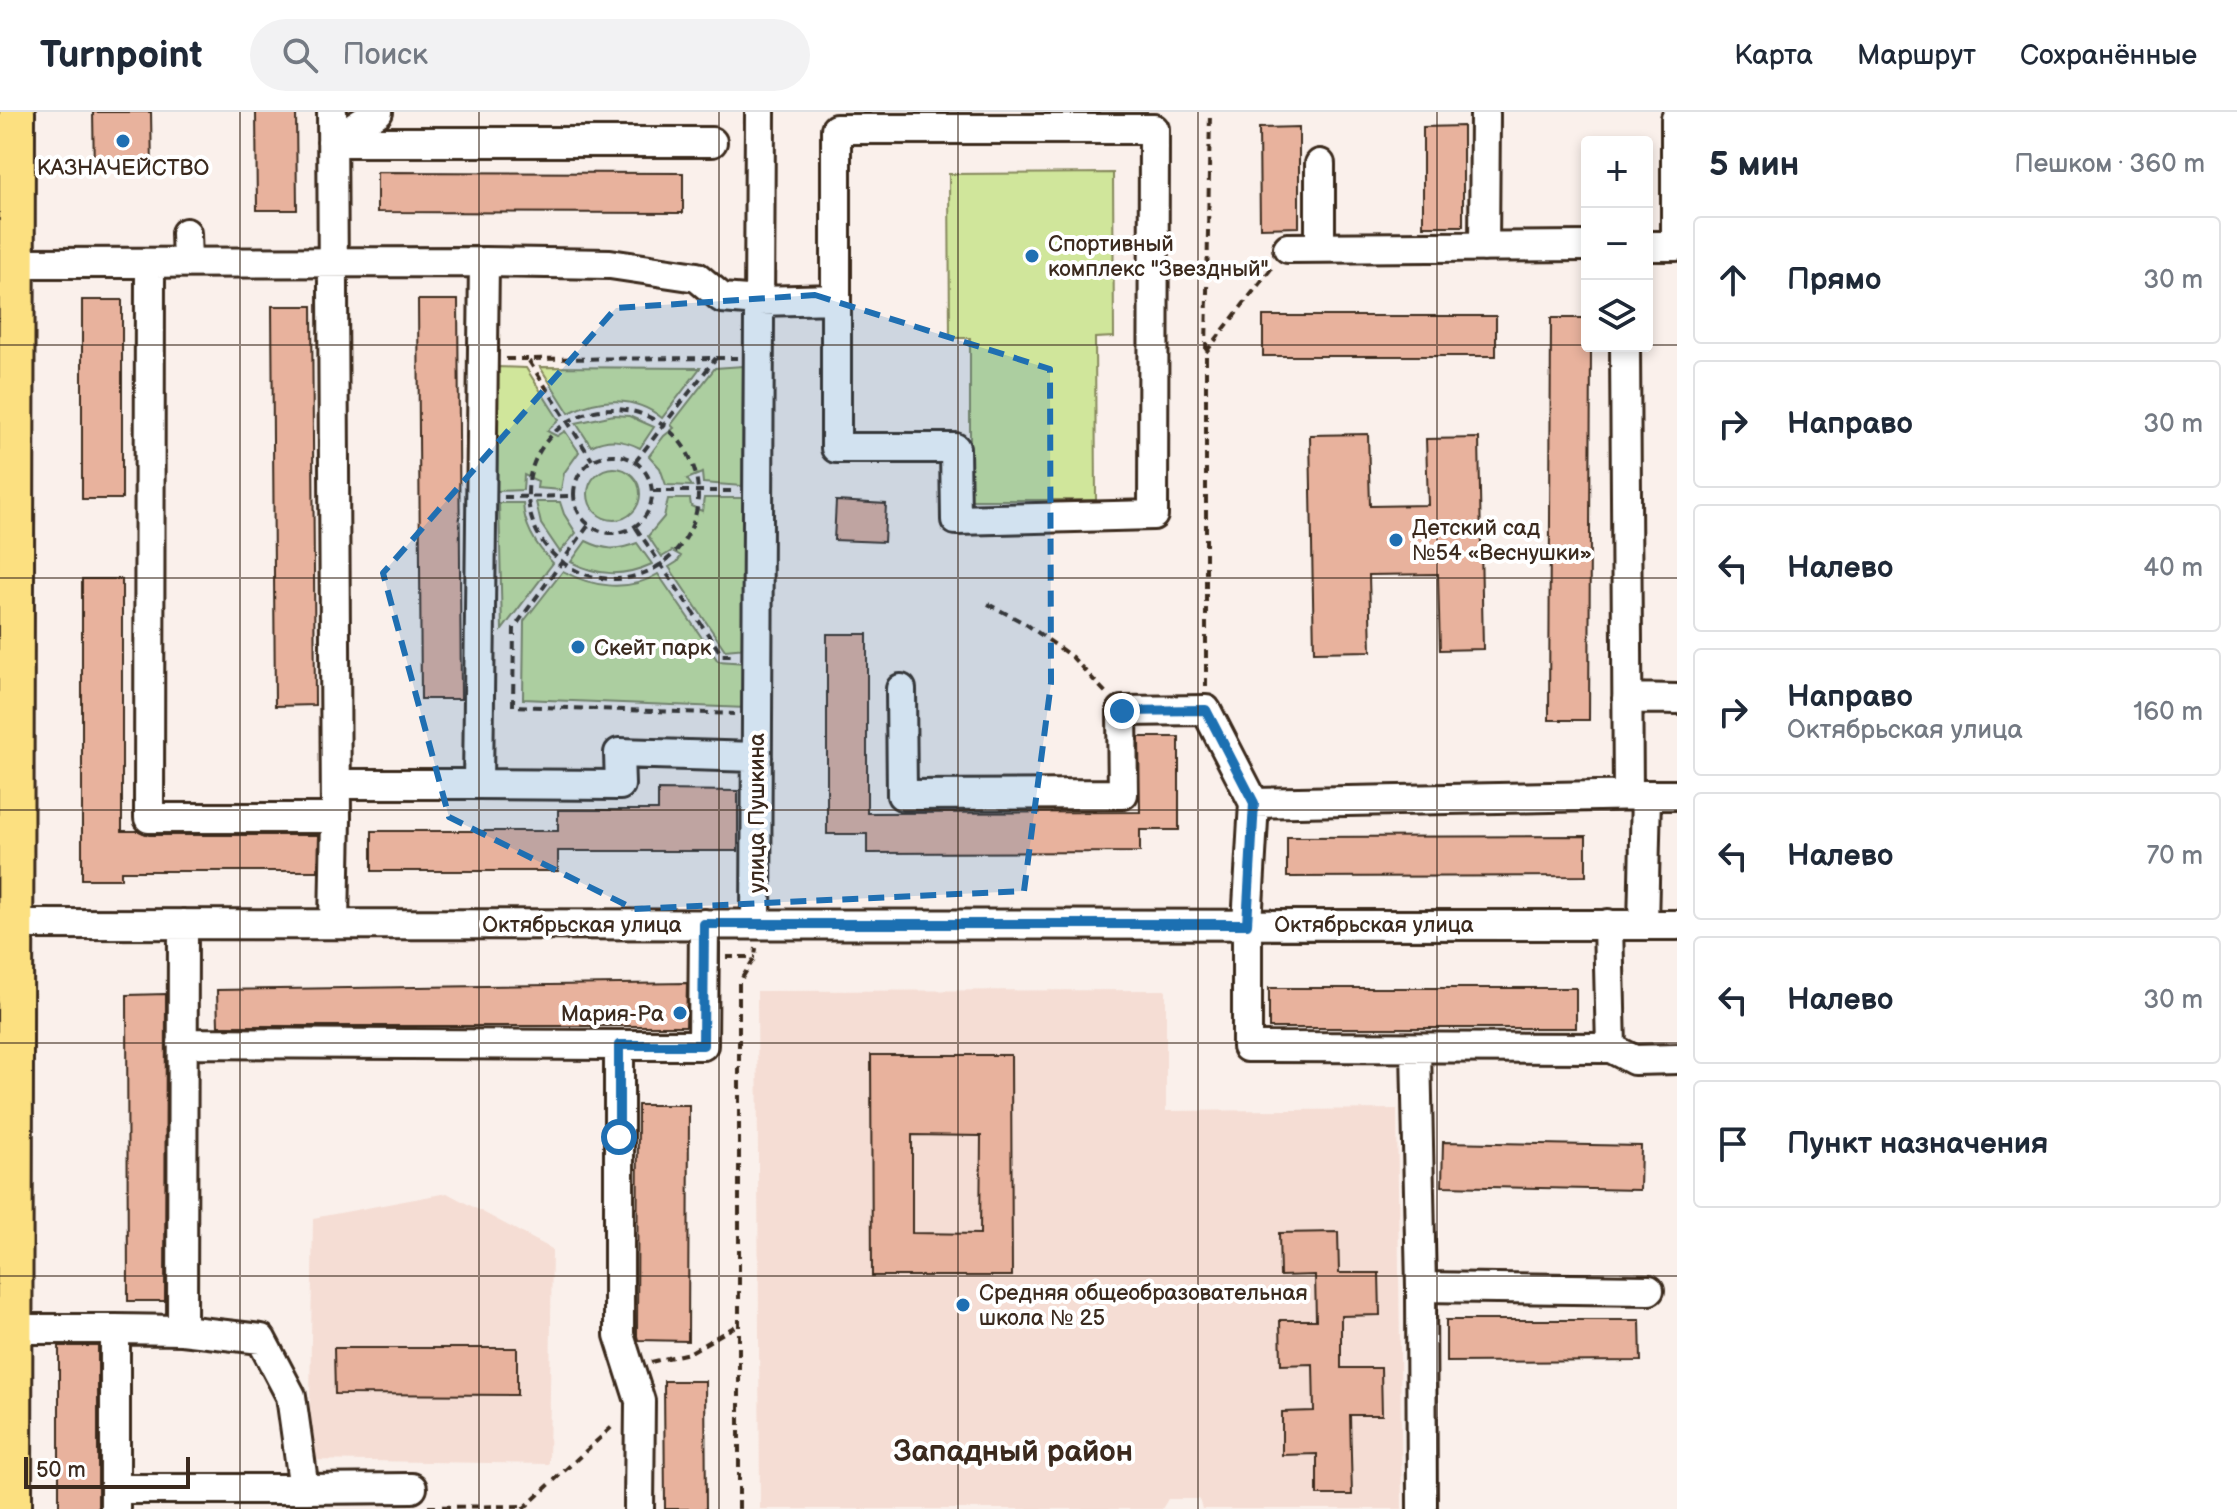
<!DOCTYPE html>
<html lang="ru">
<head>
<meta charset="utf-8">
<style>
  :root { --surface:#fff; --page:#f2f2f3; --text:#1f2937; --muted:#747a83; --line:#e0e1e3 }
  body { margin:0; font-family:"Balsamiq Sans",sans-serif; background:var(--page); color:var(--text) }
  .controls { position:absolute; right:24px; top:24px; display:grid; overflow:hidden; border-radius:8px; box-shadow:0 4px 12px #0003 }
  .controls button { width:72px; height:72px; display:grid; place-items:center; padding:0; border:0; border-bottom:2px solid var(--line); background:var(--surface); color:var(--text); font:40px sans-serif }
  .scale { position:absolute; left:24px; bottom:20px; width:166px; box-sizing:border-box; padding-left:8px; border:4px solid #3b2a1e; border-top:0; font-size:22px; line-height:28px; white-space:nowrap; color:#3b2a1e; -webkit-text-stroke:6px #fff; paint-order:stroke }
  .stop { position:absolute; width:24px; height:24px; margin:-18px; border:6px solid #1f6fb2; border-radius:50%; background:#fff }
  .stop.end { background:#1f6fb2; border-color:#fff; box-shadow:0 2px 8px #0008 }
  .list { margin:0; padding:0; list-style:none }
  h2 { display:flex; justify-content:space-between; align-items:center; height:104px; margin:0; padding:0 32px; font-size:34px }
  h2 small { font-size:26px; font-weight:400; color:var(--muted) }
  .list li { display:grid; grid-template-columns:52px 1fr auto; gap:24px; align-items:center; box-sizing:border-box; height:128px; margin:0 16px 16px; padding:0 16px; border:2px solid var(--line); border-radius:8px }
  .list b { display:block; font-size:30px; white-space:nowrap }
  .list p { margin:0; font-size:26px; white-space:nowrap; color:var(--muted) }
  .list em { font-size:26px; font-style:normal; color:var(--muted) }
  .icon { flex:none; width:44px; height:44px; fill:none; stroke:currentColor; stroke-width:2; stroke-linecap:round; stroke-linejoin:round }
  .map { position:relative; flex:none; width:1677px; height:1397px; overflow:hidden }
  header { display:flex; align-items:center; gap:48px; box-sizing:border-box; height:112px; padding:0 40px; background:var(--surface); border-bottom:2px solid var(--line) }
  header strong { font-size:38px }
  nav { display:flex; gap:44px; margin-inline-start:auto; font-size:28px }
  .search { width:560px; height:72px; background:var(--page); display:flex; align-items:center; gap:20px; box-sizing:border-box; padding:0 28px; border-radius:44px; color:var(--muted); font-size:30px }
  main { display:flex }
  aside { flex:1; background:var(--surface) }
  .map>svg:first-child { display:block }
  .built { fill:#f5ddd4 }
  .green { fill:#d0e69b; stroke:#86885c; stroke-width:2 }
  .building { fill:#e8b29d; stroke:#3b2a1e; stroke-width:2; fill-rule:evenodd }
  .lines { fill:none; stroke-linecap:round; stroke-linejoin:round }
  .minor-casing { stroke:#3b2a1e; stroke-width:34 }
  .major-casing { stroke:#3b2a1e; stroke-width:40 }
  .path { stroke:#3b2a1e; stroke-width:4; stroke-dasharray:8 6; stroke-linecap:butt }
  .minor { stroke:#fff; stroke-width:28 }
  .major { stroke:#fce080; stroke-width:34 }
  .route { stroke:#1f6fb2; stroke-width:10 }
  .marked { fill:#1f6fb2; fill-opacity:0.2; stroke:#1f6fb2; stroke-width:6; stroke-dasharray:16 10; stroke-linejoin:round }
  .grid { fill:none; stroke:#3b2a1e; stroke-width:2; stroke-opacity:0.55 }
  .poi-dot { fill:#1f6fb2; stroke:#fff; stroke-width:3 }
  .labels { text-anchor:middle; stroke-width:8; stroke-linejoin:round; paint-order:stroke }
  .poi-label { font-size:22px; fill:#3b2a1e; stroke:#fff; text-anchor:start }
  .street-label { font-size:22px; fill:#3b2a1e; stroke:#fff }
  .district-label { font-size:30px; font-weight:bold; fill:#3b2a1e; stroke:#fff }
</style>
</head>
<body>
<header>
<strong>Turnpoint</strong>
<div class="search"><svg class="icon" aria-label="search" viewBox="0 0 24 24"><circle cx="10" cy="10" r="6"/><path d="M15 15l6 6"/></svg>Поиск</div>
<nav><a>Карта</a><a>Маршрут</a><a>Сохранённые</a></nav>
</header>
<main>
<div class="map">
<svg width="1677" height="1397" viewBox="0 0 1677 1397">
  <rect width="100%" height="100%" fill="#faf0eb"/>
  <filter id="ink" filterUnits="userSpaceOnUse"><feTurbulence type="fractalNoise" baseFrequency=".0125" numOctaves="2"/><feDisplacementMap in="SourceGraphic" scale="16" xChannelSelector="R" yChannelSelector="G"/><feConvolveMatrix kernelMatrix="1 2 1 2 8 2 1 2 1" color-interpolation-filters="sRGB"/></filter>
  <g filter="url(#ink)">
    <!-- built -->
    <path class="built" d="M1166 878V999L1397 997 1402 1397H1202L1199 1387H1168L1162 1397H760L757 879Z
      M447 1081 552 1137 549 1352 309 1348 313 1106Z"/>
    <!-- green -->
    <path class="green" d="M1113 61 1114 225 1095 226 1096 388H970V226H950L949 62Z
      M743 254 742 374 703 371 702 361 687 367 692 374 666 373 660 356 649 344 664 324 674 316 671 313 715 256Z
      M497 255 526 256 559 308 547 319 557 324 565 319 579 340 564 361 561 378 537 376 538 369 524 363 523 378 496 379Z
      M540 255 700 256 662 306C635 284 599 285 569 301Z
      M614 303 629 304 654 315 640 336C622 327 608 326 591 334L576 311Z
      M588 382a26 26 0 1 1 52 0a26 26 0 1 1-52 0Z
      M704 386H744L746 536 725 538 669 455 677 450 681 444 672 439 662 445 648 424 664 405 668 387H690L691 394 702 399Z
      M536 390H560L564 402 576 421 560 440 541 412Z
      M499 391H523C524 414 536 434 553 451L502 518Z
      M586 429C604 438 617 439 637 431L652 452C623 465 598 464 571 450Z
      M563 459C593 476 629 480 658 462L718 549 746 551V596L523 587 524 509Z"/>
    <!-- building -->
    <path class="building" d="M93 0H151L152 58 94 59Z
      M256 0H296L297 98H257Z
      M1463 14V114H1423V15Z
      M1299 15V115L1260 116 1259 16Z
      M377 60 683 61V101L377 100Z
      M82 188H122V387H82Z
      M418 188H458L461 587H421Z
      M272 194H312L315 593 275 594Z
      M1263 204H1496V244H1263Z
      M1551 206H1587V234H1591L1589 608H1549Z
      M1368 322 1370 394 1428 393 1426 327 1479 326 1483 537 1440 538 1438 462 1369 463 1371 539 1314 540 1310 323Z
      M836 389 886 392 884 430 834 428Z
      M82 467H122V719H139L149 723H319L318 759H121V767H82Z
      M827 522H867V701L1140 700 1139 625H1179V718H1140V740L867 741V722H827Z
      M658 678 738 679V739H558V759H372V719H558V698H658Z
      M1586 724V764L1287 765V725Z
      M687 871 686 914H218L217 878Z
      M1269 876H1576V916H1269Z
      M166 882 165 1189H128L127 883Z
      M871 943H1011L1012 1164H872ZM912 1023 981 1024 980 1122 912 1121Z
      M638 993H689L688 1229 638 1228 637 1224Z
      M1443 1030 1641 1034 1640 1078 1442 1074Z
      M1338 1120 1339 1161H1379L1380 1203 1341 1204V1256H1381L1382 1303H1350L1352 1383H1317V1342L1282 1343V1300L1314 1299 1313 1252 1281 1253 1280 1208H1316L1315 1163 1280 1164 1279 1121Z
      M1446 1208H1640L1641 1249 1446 1250Z
      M59 1234H98V1397H59Z
      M334 1236H517V1283L335 1282Z
      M664 1269H705L706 1397H665Z"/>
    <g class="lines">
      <defs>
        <path id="minor" d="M332 0 336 706 334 812
          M378 0 332 30H712
          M836 17H1154L1153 403 956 408 955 336H836Z
          M186 121 187 150
          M1647 134H1676V7
          M1484 135 1485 2
          M1288 136 1587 134
          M1320 136V52
          M484 150 610 152 697 165 722 186 759 189 836 187
          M16 151 484 150 478 672 620 673 619 641 757 645
          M150 151 149 706H336
          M1625 234 1628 683
          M901 577 902 683 1123 682 1122 599 1206 598 1254 691 1247 812V935L1611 936 1608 812
          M1627 586 1677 587
          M336 672H478
          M1646 683H1677
          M1254 691 1646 683 1643 813
          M15 812 1677 813
          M756 812 760 0
          M182 931 619 933V1223L640 1289 639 1397
          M619 933H703L704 812
          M1611 936 1634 948 1677 947
          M1416 937 1421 1175 1422 1397
          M1421 1175 1649 1178
          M15 1217H115
          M115 1377H304L291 1284 261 1227 182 1218
          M304 1377 412 1376
          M115 1397V1217L182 1218 183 812"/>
        <path id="major" d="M14 1397 17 0"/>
      </defs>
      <!-- minor casing -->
      <use href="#minor" class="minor-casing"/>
      <!-- major casing -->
      <use href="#major" class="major-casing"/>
      <!-- path -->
      <path class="path" d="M1206 240 1274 153
        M506 247 737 246
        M529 249 592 348
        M528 382a85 85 0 1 1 170 0a85 85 0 1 1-170 0Z
        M574 382a39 39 0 1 1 78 0a39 39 0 1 1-78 0Z
        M635 350 716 246
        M653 379H736
        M504 385 573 384
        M588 414 514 516 513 594 734 602
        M636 416 722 543H735
        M988 492 1026 512 1072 545 1107 582
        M1206 574V240L1210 0
        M726 845H755
        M651 1250 689 1241 739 1212
        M428 1395 524 1394
        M523 1397 614 1313
        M739 1397V871L755 845 756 836"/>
      <!-- minor -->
      <use href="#minor" class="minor"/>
      <!-- major -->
      <use href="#major" class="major"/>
    </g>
  </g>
  <g class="lines" filter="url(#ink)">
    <!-- route -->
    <path class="route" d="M619 1025V933H703L704 812H1247L1254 691 1206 598 1122 599"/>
  </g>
  <!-- marked area -->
  <path class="marked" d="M815 183 1050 257 1051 571 1024 779 634 797 449 705 383 461 616 196Z"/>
  <!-- grid -->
  <path class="grid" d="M240 0V1397M479 0V1397M719 0V1397M958 0V1397M1198 0V1397M1437 0V1397M0 233H1587M1647 233H1677M0 466H1677M0 698H1677M0 931H1677M0 1164H1677"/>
  <!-- markers -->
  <g class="poi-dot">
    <circle cx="123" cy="29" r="8"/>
    <circle cx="1032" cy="144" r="8"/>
    <circle cx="1396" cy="428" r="8"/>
    <circle cx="578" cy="535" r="8"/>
    <circle cx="680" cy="901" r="8"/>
    <circle cx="963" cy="1193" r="8"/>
  </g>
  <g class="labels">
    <!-- poi labels -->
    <g class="poi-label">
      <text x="123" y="63" text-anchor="middle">КАЗНАЧЕЙСТВО</text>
      <text x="1048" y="139">Спортивный<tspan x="1048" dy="25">комплекс "Звездный"</tspan></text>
      <text x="1412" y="423">Детский сад<tspan x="1412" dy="25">№54 «Веснушки»</tspan></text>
      <text x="594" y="543">Скейт парк</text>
      <text x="664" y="909" text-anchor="end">Мария-Ра</text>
      <text x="979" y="1188">Средняя общеобразовательная<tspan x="979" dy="25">школа № 25</tspan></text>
    </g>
    <!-- street labels -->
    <g class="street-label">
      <text transform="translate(756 701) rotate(-90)" y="8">улица Пушкина</text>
      <text x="582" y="820">Октябрьская улица</text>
      <text x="1374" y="820">Октябрьская улица</text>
    </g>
    <!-- district labels -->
    <g class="district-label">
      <text x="1013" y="1349">Западный район</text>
    </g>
  </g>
</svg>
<div class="controls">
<button>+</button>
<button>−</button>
<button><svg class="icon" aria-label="layers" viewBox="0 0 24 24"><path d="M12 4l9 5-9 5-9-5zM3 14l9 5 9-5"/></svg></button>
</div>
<div class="scale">50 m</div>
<div class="stop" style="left:619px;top:1025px"></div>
<div class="stop end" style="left:1122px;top:599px"></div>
</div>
<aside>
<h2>5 мин<small>Пешком · 360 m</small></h2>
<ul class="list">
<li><svg class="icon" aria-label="ahead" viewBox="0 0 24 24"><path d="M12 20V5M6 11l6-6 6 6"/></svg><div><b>Прямо</b></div><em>30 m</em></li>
<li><svg class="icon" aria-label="right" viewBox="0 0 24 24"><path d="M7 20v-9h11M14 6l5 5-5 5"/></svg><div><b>Направо</b></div><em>30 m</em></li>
<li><svg class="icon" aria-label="left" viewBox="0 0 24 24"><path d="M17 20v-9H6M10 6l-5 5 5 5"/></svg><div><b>Налево</b></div><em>40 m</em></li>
<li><svg class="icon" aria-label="right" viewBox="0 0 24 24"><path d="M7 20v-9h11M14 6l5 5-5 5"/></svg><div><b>Направо</b><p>Октябрьская улица</p></div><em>160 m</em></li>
<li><svg class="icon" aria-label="left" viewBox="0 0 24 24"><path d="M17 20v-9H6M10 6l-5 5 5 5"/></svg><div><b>Налево</b></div><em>70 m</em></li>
<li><svg class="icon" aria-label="left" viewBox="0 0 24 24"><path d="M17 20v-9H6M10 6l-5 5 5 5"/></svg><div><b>Налево</b></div><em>30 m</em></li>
<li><svg class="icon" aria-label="arrive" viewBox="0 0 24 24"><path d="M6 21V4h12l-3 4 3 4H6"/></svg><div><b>Пункт назначения</b></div></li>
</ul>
</aside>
</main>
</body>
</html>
